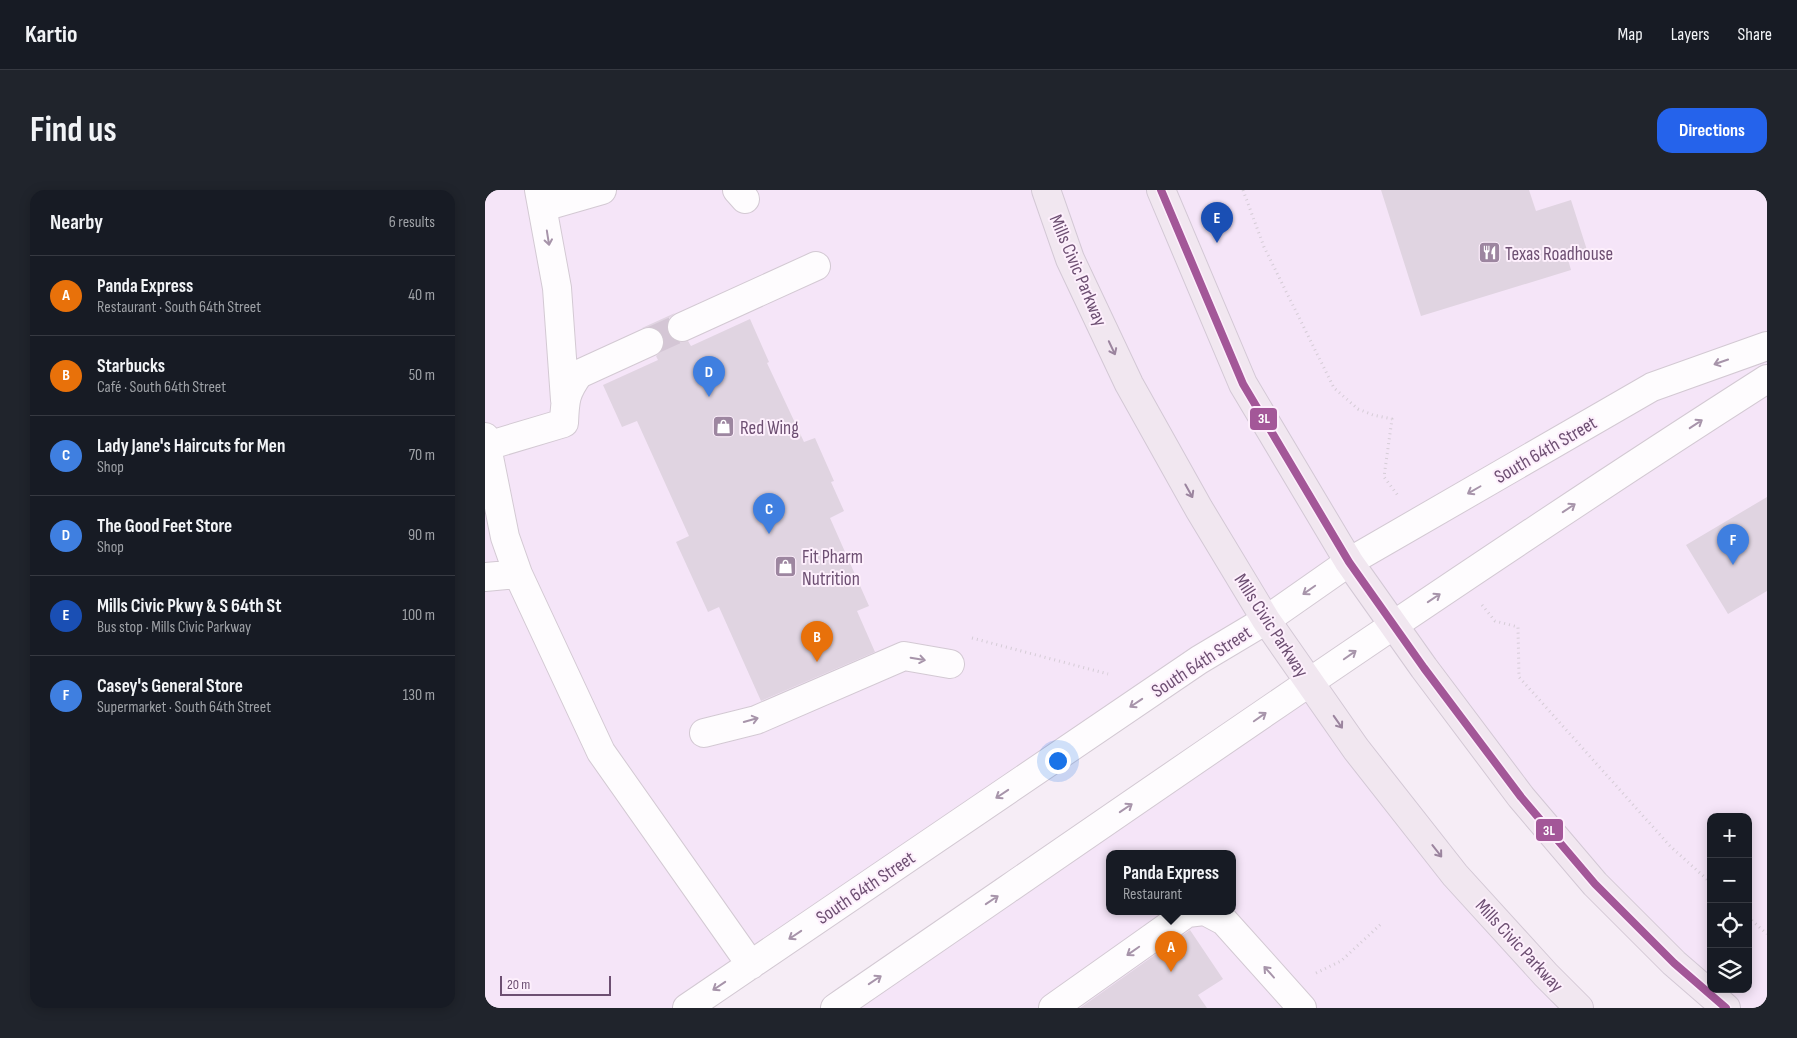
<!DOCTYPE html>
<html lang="en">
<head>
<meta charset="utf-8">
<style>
  :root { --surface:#171b24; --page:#20242c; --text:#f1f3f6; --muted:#9ea1a6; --line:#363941; --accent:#2563eb }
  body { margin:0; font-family:"Sofia Sans Condensed",sans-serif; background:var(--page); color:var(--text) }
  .controls { position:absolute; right:15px; bottom:15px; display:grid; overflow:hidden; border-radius:10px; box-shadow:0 2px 12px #0003 }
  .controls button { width:45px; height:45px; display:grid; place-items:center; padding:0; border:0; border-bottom:1px solid var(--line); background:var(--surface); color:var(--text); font:25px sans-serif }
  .scale { position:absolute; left:15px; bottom:12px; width:111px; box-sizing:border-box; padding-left:5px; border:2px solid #6d4f72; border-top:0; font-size:14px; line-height:18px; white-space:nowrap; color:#6d4f72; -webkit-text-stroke:4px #fdeffc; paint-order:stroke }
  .you { position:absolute; left:572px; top:570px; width:18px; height:18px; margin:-12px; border:4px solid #fff; border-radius:50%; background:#1a73e8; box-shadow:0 0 0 8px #1a73e833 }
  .badge { display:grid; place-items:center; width:32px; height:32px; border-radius:50%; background:var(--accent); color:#fff; font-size:16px; font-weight:700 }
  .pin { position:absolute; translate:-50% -41px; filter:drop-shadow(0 1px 2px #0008) }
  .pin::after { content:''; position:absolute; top:26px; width:18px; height:15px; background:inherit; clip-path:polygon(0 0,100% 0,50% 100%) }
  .popup { position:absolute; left:621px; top:660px; width:130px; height:65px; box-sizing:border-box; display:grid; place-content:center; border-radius:10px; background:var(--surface); filter:drop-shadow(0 1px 4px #0005); font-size:16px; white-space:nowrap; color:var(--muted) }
  .popup b { font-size:19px; color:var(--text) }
  .popup::after { content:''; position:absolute; left:50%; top:100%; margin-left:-10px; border:10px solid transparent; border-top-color:var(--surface) }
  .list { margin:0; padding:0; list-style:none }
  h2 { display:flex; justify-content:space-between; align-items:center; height:65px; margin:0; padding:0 20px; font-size:21px }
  h2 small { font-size:16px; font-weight:400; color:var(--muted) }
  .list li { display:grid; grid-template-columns:32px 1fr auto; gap:15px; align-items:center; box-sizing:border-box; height:80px; padding:0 20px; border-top:1px solid var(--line) }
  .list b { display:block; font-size:19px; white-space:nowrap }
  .list p { margin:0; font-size:16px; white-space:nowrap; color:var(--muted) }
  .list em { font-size:16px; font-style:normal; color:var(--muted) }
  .icon { flex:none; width:28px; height:28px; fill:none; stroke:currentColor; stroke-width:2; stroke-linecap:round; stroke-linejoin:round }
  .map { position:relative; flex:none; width:1282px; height:818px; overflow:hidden; border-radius:15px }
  header { display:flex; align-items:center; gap:30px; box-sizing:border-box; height:70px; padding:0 25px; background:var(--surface); border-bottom:1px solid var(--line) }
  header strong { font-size:24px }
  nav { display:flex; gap:28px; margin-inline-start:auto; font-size:18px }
  .intro { display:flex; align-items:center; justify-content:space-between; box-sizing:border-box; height:120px; padding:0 30px }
  h1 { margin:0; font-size:35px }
  .button { padding:12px 22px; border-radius:15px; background:var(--accent); color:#fff; font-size:18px; font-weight:700 }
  main { display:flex; gap:30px; padding:0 30px }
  aside { flex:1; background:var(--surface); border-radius:15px; box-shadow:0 2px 12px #0003 }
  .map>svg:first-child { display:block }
  .commercial { fill:#f5e5f8; fill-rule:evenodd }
  .building { fill:#e0d4e1 }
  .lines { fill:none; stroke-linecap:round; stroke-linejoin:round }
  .minor-tunnel { stroke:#d4c6d5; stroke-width:28; stroke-dasharray:28 14; stroke-linecap:butt }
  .minor-casing { stroke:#d3c9d3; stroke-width:30 }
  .major-casing { stroke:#d3c8d5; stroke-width:30 }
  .path { stroke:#d5ccd6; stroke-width:3; stroke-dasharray:1 4; stroke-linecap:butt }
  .minor { stroke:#fefcfe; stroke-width:28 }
  .major { stroke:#f1e7f0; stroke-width:28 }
  .bus-1-casing { stroke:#fdeffc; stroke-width:11 }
  .bus-1 { stroke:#a35798; stroke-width:8 }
  .oneway { stroke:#a794aa }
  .oneway2 { stroke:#9b849e }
  .labels { text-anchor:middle; stroke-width:4; stroke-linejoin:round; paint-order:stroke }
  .poi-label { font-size:19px; fill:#6d4f72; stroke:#fdeffc; text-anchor:start }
  .street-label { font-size:19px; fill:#6d4f72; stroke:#fdeffc }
  .line-badge { stroke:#fdeffc; stroke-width:2 }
  .badge-label { font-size:14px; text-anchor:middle; font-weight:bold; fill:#fff }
</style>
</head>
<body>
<header>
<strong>Kartio</strong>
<nav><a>Map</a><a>Layers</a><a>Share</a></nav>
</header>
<div class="intro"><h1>Find us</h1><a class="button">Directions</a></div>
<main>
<aside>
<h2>Nearby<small>6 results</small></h2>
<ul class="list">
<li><span class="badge" style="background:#e8710a">A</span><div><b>Panda Express</b><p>Restaurant · South 64th Street</p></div><em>40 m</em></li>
<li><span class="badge" style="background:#e8710a">B</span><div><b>Starbucks</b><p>Café · South 64th Street</p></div><em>50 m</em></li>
<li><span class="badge" style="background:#3f7fe0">C</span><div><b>Lady Jane's Haircuts for Men</b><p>Shop</p></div><em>70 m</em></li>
<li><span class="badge" style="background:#3f7fe0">D</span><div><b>The Good Feet Store</b><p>Shop</p></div><em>90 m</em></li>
<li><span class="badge" style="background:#1a4fb4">E</span><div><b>Mills Civic Pkwy &amp; S 64th St</b><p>Bus stop · Mills Civic Parkway</p></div><em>100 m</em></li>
<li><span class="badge" style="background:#3f7fe0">F</span><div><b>Casey's General Store</b><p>Supermarket · South 64th Street</p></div><em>130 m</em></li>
</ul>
</aside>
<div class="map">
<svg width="1282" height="818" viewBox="0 0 1282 818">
  <rect width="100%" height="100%" fill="#f6edf6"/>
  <!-- commercial -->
  <path class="commercial" d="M0 0H1282V818H1241L1110 694 864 372 202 818H0ZM1226 627H1263V799H1226Z
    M825 493 1094 818H350ZM625 663H747V721H625Z"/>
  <!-- building -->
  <path class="building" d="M896 0H1044L1051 21 1086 10 1102 60 1082 66 1086 80 936 126Z
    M190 123 184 128 182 135 183 144 188 150 195 152 203 151 206 156 265 129 284 172 282 173 319 252 330 248 349 291 346 292 359 321 345 328 384 416 372 421 390 462 276 511 234 417 223 422 191 352 204 346 152 231 137 237 118 195 173 170 171 166 176 161 179 154 178 145 173 139 166 137 157 138Z
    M1282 307V401L1243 424 1201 355Z
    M705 740 738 789 713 805 722 818H595Z"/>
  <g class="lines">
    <!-- minor-tunnel -->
    <path class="minor-tunnel" d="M164 152 197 137"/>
    <defs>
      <path id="minor" d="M54 0 72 98 80 210
        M252 0 260 9
        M58 17 117 0
        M197 137 331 76
        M0 247 20 347 33 384 116 562 266 775
        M2 256 79 233C80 211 80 203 94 184L164 152
        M0 387 33 384
        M219 543 271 530 419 466 465 474
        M720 721 739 731 817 818
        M202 818 714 470 781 430 864 372 1167 197 1282 156
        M350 818C659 606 966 391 1282 189
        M568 818 702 723 719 721"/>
      <path id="major" d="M561 0 585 69 644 194 714 319 781 430 871 559 970 685 1061 785 1094 818
        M676 0 758 194 864 372 939 478 1036 607 1110 694 1189 773 1241 818"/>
    </defs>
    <!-- minor casing -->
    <use href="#minor" class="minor-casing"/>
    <!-- major casing -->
    <use href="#major" class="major-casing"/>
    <!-- path -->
    <path class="path" d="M758 0 779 57 849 198 873 219 888 225 907 229 899 287 914 307
      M997 415 1010 431 1033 437 1034 487 1185 656 1226 693
      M487 448 623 484
      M1263 727 1282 744
      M831 783 856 771 896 734"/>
    <!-- minor -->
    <use href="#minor" class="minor"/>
    <!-- major -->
    <use href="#major" class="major"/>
    <defs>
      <path id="bus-1" d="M676 0 758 194 864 372 939 478 1036 607 1110 694 1189 773 1241 818"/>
    </defs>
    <!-- bus-1 casing -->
    <use href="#bus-1" class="bus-1-casing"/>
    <!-- bus-1 -->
    <use href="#bus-1" class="bus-1"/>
  </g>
  <!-- one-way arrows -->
  <defs><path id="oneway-shaft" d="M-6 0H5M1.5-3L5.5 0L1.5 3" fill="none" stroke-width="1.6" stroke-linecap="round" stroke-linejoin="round" transform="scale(1.25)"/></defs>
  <g class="oneway">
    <use href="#oneway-shaft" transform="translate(63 48) rotate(81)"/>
    <use href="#oneway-shaft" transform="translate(1236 172) rotate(161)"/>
    <use href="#oneway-shaft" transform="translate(1211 234) rotate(-33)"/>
    <use href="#oneway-shaft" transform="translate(989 300) rotate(150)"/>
    <use href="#oneway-shaft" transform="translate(1084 318) rotate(-34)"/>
    <use href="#oneway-shaft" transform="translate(824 400) rotate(145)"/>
    <use href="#oneway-shaft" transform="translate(949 408) rotate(-34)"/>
    <use href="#oneway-shaft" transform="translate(865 465) rotate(-35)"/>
    <use href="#oneway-shaft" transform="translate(433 469) rotate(10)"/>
    <use href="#oneway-shaft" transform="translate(651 513) rotate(146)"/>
    <use href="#oneway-shaft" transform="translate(775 527) rotate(-35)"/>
    <use href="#oneway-shaft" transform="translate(266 530) rotate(-16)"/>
    <use href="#oneway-shaft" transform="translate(517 604) rotate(146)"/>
    <use href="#oneway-shaft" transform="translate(641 618) rotate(-34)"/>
    <use href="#oneway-shaft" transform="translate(507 710) rotate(-34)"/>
    <use href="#oneway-shaft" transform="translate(310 745) rotate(146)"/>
    <use href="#oneway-shaft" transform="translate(648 761) rotate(145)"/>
    <use href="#oneway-shaft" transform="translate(784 782) rotate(-132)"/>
    <use href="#oneway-shaft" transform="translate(390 790) rotate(-34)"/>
    <use href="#oneway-shaft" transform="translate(234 796) rotate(146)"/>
  </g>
  <g class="oneway2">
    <use href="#oneway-shaft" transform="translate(627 158) rotate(65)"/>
    <use href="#oneway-shaft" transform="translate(704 301) rotate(61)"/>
    <use href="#oneway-shaft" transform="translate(853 532) rotate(55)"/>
    <use href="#oneway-shaft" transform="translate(952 661) rotate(52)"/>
  </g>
  <!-- icons -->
  <defs>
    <symbol id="restaurant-square" viewBox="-11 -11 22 22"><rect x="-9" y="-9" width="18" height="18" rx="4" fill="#9d86a0" stroke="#fdeffc"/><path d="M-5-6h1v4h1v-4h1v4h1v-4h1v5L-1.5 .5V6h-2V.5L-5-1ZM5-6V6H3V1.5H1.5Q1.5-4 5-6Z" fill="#fff"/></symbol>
    <symbol id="shop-square" viewBox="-11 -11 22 22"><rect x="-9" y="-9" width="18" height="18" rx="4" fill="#9d86a0" stroke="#fdeffc"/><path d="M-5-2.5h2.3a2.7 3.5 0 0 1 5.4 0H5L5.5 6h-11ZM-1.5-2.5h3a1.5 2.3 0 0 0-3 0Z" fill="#fff"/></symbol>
  </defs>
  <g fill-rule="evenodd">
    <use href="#restaurant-square" x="992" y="50" width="25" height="25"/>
    <use href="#shop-square" x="226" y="224" width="25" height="25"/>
    <use href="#shop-square" x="288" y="364" width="25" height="25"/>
  </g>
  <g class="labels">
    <!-- poi labels -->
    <g class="poi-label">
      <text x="1020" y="70">Texas Roadhouse</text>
      <text x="255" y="244">Red Wing</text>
      <text x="317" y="373">Fit Pharm<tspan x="317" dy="22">Nutrition</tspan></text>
    </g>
    <!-- street labels -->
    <g class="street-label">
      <text transform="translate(594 80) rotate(67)" y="7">Mills Civic Parkway</text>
      <text transform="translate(1060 259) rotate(-30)" y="7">South 64th Street</text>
      <text transform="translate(787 435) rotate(57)" y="7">Mills Civic Parkway</text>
      <text transform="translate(716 471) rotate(-33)" y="7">South 64th Street</text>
      <text transform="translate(380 697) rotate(-34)" y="7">South 64th Street</text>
      <text transform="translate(1035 755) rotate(47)" y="7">Mills Civic Parkway</text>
    </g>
  </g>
  <g class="line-badge">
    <rect x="764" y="217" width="29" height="24" rx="5" fill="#a35798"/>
    <rect x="1050" y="628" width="29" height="24" rx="5" fill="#a35798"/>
  </g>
  <g class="badge-label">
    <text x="779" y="233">3L</text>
    <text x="1064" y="645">3L</text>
  </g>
</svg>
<div class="controls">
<button>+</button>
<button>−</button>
<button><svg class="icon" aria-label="locate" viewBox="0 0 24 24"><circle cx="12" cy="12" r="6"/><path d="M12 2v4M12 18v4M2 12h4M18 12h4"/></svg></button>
<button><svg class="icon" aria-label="layers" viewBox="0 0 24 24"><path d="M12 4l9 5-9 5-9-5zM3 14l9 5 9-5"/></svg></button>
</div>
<div class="scale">20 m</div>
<div class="you"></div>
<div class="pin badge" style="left:686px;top:782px;background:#e8710a">A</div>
<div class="popup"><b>Panda Express</b>Restaurant</div>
<div class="pin badge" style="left:332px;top:472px;background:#e8710a">B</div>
<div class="pin badge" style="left:284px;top:344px;background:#3f7fe0">C</div>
<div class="pin badge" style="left:224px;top:207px;background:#3f7fe0">D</div>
<div class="pin badge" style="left:732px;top:53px;background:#1a4fb4">E</div>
<div class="pin badge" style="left:1248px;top:375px;background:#3f7fe0">F</div>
</div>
</main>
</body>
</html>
